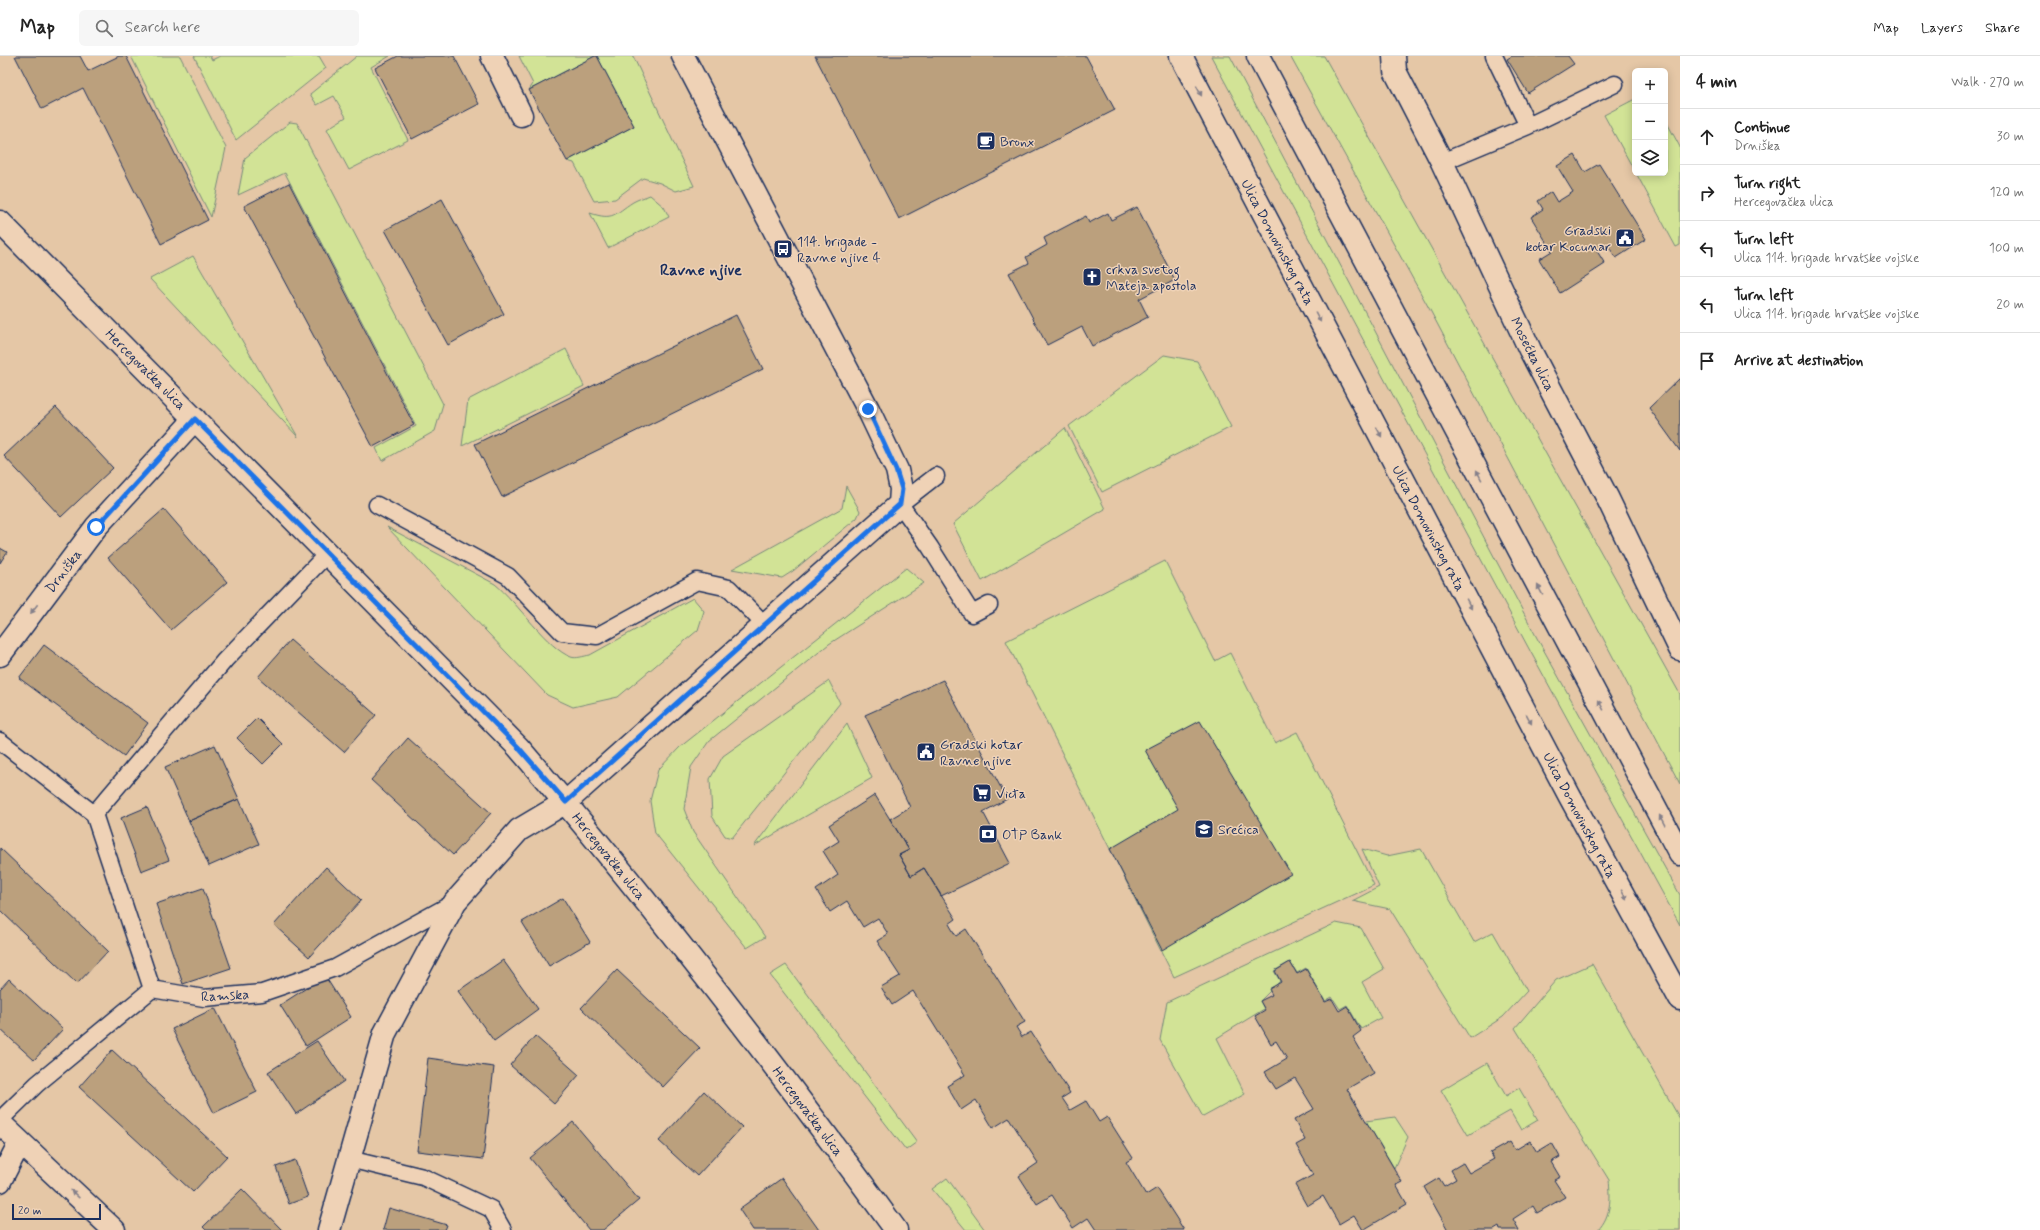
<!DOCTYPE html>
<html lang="en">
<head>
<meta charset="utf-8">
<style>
  :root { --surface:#fff; --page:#f6f6f6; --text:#222; --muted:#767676; --line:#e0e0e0 }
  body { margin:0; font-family:Mynerve,sans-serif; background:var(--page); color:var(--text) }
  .controls { position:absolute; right:12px; top:12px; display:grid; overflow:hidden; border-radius:6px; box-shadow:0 2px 10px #0003 }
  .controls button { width:36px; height:36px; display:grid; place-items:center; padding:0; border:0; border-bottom:1px solid var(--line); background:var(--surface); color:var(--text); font:20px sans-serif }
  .scale { position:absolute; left:12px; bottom:10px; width:89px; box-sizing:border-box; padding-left:4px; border:2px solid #1b2f5e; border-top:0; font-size:11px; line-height:14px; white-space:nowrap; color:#1b2f5e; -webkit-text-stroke:3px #efd2b6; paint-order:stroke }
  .stop { position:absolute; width:12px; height:12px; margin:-9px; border:3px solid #1a73e8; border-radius:50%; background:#fff }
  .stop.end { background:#1a73e8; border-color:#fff; box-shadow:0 1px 4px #0008 }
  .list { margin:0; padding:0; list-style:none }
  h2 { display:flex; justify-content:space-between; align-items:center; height:52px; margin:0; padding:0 16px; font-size:17px }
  h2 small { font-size:13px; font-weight:400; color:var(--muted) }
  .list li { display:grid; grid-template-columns:26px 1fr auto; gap:12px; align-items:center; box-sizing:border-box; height:56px; padding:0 16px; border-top:1px solid var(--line) }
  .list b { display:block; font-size:15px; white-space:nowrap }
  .list p { margin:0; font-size:13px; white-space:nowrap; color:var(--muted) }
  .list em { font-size:13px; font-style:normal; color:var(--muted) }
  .icon { flex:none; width:22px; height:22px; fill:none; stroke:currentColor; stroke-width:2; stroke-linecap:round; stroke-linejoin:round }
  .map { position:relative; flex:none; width:1680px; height:1174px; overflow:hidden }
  header { display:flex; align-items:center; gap:24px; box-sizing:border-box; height:56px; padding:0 20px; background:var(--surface); border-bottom:1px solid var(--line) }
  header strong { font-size:19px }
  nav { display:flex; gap:22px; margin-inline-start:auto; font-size:14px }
  .search { width:280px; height:36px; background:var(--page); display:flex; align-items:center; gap:10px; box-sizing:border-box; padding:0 14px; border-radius:6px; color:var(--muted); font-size:15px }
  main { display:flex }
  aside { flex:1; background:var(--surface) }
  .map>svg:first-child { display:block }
  .green { fill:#d2e396; stroke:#76897a }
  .building { fill:#bba07d; stroke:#1b2f5e }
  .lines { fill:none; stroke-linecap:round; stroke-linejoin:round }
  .lane-casing { stroke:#1b2f5e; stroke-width:19 }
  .street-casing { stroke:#1b2f5e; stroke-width:25 }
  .secondary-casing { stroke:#1b2f5e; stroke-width:25 }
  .lane { stroke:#efd2b6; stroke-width:16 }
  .street { stroke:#efd2b6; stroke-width:22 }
  .secondary { stroke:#efd2b6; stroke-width:22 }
  .oneway { fill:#85808a }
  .route { stroke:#1a73e8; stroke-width:5 }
  .labels { text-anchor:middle; stroke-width:3; stroke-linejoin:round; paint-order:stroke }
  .poi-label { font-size:14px; fill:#1b2f5e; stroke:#efd2b6; text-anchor:start }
  .street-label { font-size:14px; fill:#1b2f5e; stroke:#efd2b6 }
  .quarter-label { font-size:16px; font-weight:bold; fill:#1b2f5e; stroke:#efd2b6 }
</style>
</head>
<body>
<header>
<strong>Map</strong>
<div class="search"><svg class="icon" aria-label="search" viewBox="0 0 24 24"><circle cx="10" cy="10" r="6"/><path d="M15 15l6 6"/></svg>Search here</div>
<nav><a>Map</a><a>Layers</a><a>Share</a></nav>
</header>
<main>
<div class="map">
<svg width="1680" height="1174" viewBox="0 0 1680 1174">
  <rect width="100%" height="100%" fill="#e5c7a6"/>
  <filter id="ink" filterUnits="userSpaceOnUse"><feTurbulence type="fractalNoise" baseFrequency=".025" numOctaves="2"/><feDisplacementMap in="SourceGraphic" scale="8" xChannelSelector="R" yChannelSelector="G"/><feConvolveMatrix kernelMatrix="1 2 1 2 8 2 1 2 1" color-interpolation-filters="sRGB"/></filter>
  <g filter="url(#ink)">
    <!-- green -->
    <path class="green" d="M131 0H180L226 92 211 161Z
      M194 0H210L212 4 220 0H319L326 12 236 84Z
      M357 0H390L371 11 408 84 349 114 327 73 346 61 334 40 317 49 310 38Z
      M519 0H595L529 34 533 28Z
      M597 0H633L694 130 676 135 660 127 643 122 615 143 594 145 574 107 567 105 634 70Z
      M1211 0H1230L1537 582 1680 839V869L1528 591Z
      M1290 0H1324L1680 638V728L1430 254Z
      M1635 43V116L1604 59Z
      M1665 63 1680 91V189L1676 191 1636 117H1665Z
      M290 66 297 67 443 348 435 375 382 405 376 392 416 370 285 117 238 139 245 102Z
      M650 139 664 151 669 161 608 192 590 157C614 165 614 158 633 146 638 143 645 141 650 139Z
      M193 200 298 381 150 223Z
      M566 293 584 330 462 390 468 344Z
      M1164 299 1197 305 1231 371 1102 436 1069 370Z
      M1065 372 1105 453 982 525 953 468Z
      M846 430 860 455 857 462 793 515 782 522 732 513 842 452Z
      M387 471 495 528C517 546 548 593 571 601 576 603 584 600 590 599L693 542 704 555 698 574 618 641 573 651 547 639Z
      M1165 505 1215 605 1230 597 1275 687 1297 676 1374 829 1174 921 1006 585Z
      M906 512 924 527 829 588 709 685 691 711 684 753 693 776 765 881 747 892 655 777 650 745 658 714 680 691Z
      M829 625 840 647 732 782 725 780 712 760 710 723 723 700Z
      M847 668 872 722 754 790Z
      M1362 793 1387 800 1421 793 1474 886 1493 876 1527 935 1503 961 1470 982 1390 853 1352 845 1379 831Z
      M1336 867 1361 872 1384 913 1362 926 1381 962 1361 973 1347 949 1340 953 1332 941 1325 945 1306 912 1297 917 1290 906 1274 915 1280 925 1260 945 1264 953 1217 982 1245 1038 1203 1061 1160 984 1167 946Z
      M1592 908 1680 1063V1174H1598C1611 1160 1611 1143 1609 1124L1515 972 1556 924Z
      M786 909 917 1086 906 1094 770 919Z
      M1487 1007 1506 1040 1519 1032 1538 1064 1521 1074 1510 1055 1468 1079 1441 1034Z
      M1395 1061 1408 1081 1394 1112 1366 1065Z
      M947 1122 985 1174H966L932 1133Z"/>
    <!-- building -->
    <path class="building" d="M15 0H80L88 15 119 0H126L208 164 161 188 83 32 42 53Z
      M398 0H454L479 48 412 83 375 12Z
      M595 0H597L634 70 567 105 529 34Z
      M815 0H1086L1115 54 899 163Z
      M1512 0H1568L1574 8 1528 37 1507 3Z
      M1575 99 1585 116 1599 108 1646 183 1616 202 1607 188 1597 195 1605 208 1560 237 1539 203 1552 195 1531 161 1543 153 1538 145 1551 136 1557 146 1573 136 1557 110Z
      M289 127 414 369 373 391 244 150Z
      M442 143 504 258 448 289 385 174Z
      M1137 151 1175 224 1139 243 1148 261 1092 290 1082 271 1047 289 1009 217 1029 207 1026 201 1047 189 1044 182 1086 160 1089 167 1108 157 1111 164Z
      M736 259 763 313 502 441 475 388Z
      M1680 322V395L1649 352Z
      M56 351 113 412 61 461 4 400Z
      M164 453 227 526 171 574 108 502Z
      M0 492 7 496 0 507Z
      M290 584 376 659 344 696 258 621Z
      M44 589 148 667 124 700 19 622Z
      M943 624 1007 743 983 756 1010 807 941 840 924 812 911 820 899 799 909 794 890 763 910 751 865 659Z
      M257 662 283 688 263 708 237 682Z
      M1200 665 1291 818 1162 894 1110 793 1178 753 1145 694Z
      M408 682 491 757 453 799 371 724Z
      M215 689 239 743 189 765 165 711Z
      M875 739 909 794 899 799 911 820 924 812 956 863 949 868 956 880 966 873 1025 966 1016 971 1022 981 1031 976 1070 1037 1062 1042 1070 1054 1086 1045 1099 1066 1107 1061 1133 1102 1126 1106 1146 1139 1157 1132 1184 1174H1096L1088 1162 1073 1172 1052 1139 1037 1148 1019 1120 1038 1107 1009 1062 993 1072 976 1044 961 1054 947 1030 965 1019 913 935 892 949 881 931 900 920 877 885 888 878 878 862 863 871 847 845 830 856 816 834 838 819 823 795 839 785 829 769Z
      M239 743 259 788 209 810 189 765Z
      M147 751 169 804 141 815 121 762Z
      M0 792 108 895 77 928 0 854Z
      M326 811 361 844 309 901 274 869Z
      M203 832 231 912 183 928 156 848Z
      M563 842 590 886 549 910 522 866Z
      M503 904 538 953 494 985 458 935Z
      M1290 906 1297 918 1306 913 1325 946 1332 943 1339 955 1347 950 1361 975 1353 981 1374 1017 1347 1033 1402 1126 1396 1129 1407 1148 1363 1174 1354 1159 1339 1168 1323 1140 1307 1150 1295 1129 1313 1119 1296 1089 1305 1084 1294 1064 1314 1053 1295 1022 1276 1033 1265 1016 1287 1003 1276 985 1271 988 1255 960 1265 954 1260 945 1272 939 1269 933 1281 926 1275 915Z
      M617 914 700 992 663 1031 581 952Z
      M325 920 351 961 306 990 280 949Z
      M9 923 63 973 34 1004 0 973V933Z
      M215 952 257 1036 214 1057 172 973Z
      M535 980 579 1019 554 1048 510 1009Z
      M317 985 344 1025 296 1058 268 1016Z
      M112 994 227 1100 193 1136 79 1031Z
      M428 1002 494 1011 483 1103 417 1095Z
      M704 1035 742 1071 697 1120 659 1085Z
      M573 1066 639 1144 603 1174H589L530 1102Z
      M1530 1085 1537 1096 1552 1087 1560 1101 1551 1106 1560 1121 1554 1124 1565 1141 1537 1157 1533 1150 1513 1163 1519 1174H1500L1499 1171 1494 1174H1448L1424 1131 1439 1122 1444 1130 1456 1123 1451 1114 1463 1107 1469 1117 1494 1103 1490 1097 1510 1086 1515 1094Z
      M295 1104 308 1141 289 1148 276 1111Z
      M782 1122 819 1174H753L739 1153Z
      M242 1133 282 1174H206L203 1171Z
      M389 1152 447 1169 445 1174H383Z"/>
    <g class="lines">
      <defs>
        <path id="lane" d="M1494 0 1528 70
          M1442 106 1528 70 1615 28
          M936 420 900 448 930 491 972 558 989 549
          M377 449 508 520 562 576 597 580 697 525 729 532 765 569
          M0 685 94 758 225 604 327 498
          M94 758 152 933
          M0 1064 37 1028 152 933 204 942 262 937 335 912 455 846
          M349 1103 423 1121 491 1153 503 1174"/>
        <path id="street" d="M492 0 521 59
          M1394 0 1395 15 1442 106 1530 294 1607 441 1680 593
          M0 166 518 691C651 846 776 1009 896 1174
          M0 599 96 471 195 363
          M0 1067 114 1174
          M0 1125 20 1086
          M329 1174 385 977 455 846 519 774 566 746 900 448 901 433 897 414 868 353 683 0"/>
        <path id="secondary" d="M1181 0 1569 739 1680 943
          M1258 0 1680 798"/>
      </defs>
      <!-- lane casing -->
      <use href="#lane" class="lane-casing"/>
      <!-- street casing -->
      <use href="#street" class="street-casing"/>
      <!-- secondary casing -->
      <use href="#secondary" class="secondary-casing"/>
      <!-- lane -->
      <use href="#lane" class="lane"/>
      <!-- street -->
      <use href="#street" class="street"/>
      <!-- secondary -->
      <use href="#secondary" class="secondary"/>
    </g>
    <!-- one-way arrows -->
    <defs><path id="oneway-solid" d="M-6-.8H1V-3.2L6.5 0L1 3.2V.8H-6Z"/></defs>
    <g class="oneway">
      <use href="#oneway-solid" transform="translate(1199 35) rotate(62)"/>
      <use href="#oneway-solid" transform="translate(1318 261) rotate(62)"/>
      <use href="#oneway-solid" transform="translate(1379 376) rotate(62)"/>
      <use href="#oneway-solid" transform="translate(1479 419) rotate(-118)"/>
      <use href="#oneway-solid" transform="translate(1540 534) rotate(-118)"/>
      <use href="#oneway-solid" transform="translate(1469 548) rotate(62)"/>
      <use href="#oneway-solid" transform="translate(34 553) rotate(127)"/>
      <use href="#oneway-solid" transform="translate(1601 649) rotate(-118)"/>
      <use href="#oneway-solid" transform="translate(1529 663) rotate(62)"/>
      <use href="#oneway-solid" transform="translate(1662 764) rotate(-118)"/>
      <use href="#oneway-solid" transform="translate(1624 839) rotate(62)"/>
      <use href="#oneway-solid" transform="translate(75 1138) rotate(-137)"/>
    </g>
  </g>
  <g class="lines" filter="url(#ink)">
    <!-- route -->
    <path class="route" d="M96 471 195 363 518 691 566 746 900 448 902 433 896 414 868 353"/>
  </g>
  <!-- icons -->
  <defs>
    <symbol id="cafe-square" viewBox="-11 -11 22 22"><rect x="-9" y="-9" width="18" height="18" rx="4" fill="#1b2f5e" stroke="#efd2b6"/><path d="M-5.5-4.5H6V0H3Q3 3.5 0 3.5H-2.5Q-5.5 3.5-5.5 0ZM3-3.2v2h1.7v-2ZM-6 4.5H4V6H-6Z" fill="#fff"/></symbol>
    <symbol id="civic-square" viewBox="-11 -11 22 22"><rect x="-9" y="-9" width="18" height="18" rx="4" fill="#1b2f5e" stroke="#efd2b6"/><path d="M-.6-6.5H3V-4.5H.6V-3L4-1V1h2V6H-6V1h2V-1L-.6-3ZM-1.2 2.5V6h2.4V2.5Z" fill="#fff"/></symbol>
    <symbol id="bus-square" viewBox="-11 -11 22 22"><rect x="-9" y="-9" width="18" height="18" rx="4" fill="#1b2f5e" stroke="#efd2b6"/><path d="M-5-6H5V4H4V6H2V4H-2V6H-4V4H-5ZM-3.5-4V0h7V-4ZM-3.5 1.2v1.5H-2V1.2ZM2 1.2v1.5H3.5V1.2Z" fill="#fff"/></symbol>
    <symbol id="church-square" viewBox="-11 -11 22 22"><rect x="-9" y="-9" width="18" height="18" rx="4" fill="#1b2f5e" stroke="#efd2b6"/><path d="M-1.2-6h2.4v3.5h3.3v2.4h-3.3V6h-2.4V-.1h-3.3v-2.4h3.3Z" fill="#fff"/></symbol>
    <symbol id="supermarket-square" viewBox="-11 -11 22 22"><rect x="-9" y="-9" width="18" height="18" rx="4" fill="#1b2f5e" stroke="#efd2b6"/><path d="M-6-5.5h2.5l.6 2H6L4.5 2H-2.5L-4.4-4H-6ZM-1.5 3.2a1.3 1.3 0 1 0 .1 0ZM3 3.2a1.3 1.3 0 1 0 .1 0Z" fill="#fff"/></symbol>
    <symbol id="school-square" viewBox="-11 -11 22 22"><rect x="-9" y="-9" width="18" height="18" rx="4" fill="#1b2f5e" stroke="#efd2b6"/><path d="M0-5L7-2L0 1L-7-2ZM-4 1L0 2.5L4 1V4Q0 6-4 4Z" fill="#fff"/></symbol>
    <symbol id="bank-square" viewBox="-11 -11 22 22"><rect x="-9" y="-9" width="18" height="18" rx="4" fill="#1b2f5e" stroke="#efd2b6"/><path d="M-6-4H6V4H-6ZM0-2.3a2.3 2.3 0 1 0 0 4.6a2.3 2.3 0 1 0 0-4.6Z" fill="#fff"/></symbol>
  </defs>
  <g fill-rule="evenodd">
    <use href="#cafe-square" x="975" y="74" width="22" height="22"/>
    <use href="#civic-square" x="1614" y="171" width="22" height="22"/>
    <use href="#bus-square" x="772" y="182" width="22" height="22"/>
    <use href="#church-square" x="1081" y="210" width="22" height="22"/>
    <use href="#civic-square" x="915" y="685" width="22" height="22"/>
    <use href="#supermarket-square" x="971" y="726" width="22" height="22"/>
    <use href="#school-square" x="1193" y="762" width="22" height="22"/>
    <use href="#bank-square" x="977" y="767" width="22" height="22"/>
  </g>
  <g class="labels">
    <!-- poi labels -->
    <g class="poi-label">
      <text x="1000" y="90">Bronx</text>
      <text x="1611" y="179" text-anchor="end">Gradski<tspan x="1611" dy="16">kotar Kocunar</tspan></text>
      <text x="797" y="190">114. brigade -<tspan x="797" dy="16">Ravne njive 4</tspan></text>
      <text x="1106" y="218">crkva svetog<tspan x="1106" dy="16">Mateja apostola</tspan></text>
      <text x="940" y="693">Gradski kotar<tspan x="940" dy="16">Ravne njive</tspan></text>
      <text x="996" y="742">Victa</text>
      <text x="1218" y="778">Srećica</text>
      <text x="1002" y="783">OTP Bank</text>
    </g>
    <!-- street labels -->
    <g class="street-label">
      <text transform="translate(1278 186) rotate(62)" y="5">Ulica Domovinskog rata</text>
      <text transform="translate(1533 298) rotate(63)" y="5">Mosećka ulica</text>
      <text transform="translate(146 313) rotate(45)" y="5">Hercegovačka ulica</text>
      <text transform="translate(1429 472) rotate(62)" y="5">Ulica Domovinskog rata</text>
      <text transform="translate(63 515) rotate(-53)" y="5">Drniška</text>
      <text transform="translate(1580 759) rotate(62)" y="5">Ulica Domovinskog rata</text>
      <text transform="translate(609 800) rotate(51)" y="5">Hercegovačka ulica</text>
      <text transform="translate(225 939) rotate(-3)" y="5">Ramska</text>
      <text transform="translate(808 1055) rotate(53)" y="5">Hercegovačka ulica</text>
    </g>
    <!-- quarter labels -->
    <g class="quarter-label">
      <text x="701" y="219">Ravne njive</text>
    </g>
  </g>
</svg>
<div class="controls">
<button>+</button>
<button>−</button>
<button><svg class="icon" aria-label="layers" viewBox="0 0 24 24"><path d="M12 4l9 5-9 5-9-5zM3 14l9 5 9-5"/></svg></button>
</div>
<div class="scale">20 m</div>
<div class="stop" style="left:96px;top:471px"></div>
<div class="stop end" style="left:868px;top:353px"></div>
</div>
<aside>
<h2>4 min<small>Walk · 270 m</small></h2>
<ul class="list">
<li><svg class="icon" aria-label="ahead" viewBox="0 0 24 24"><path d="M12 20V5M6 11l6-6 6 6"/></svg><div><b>Continue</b><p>Drniška</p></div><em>30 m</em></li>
<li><svg class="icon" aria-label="right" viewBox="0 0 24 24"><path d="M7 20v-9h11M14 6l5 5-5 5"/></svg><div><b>Turn right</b><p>Hercegovačka ulica</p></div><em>120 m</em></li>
<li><svg class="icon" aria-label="left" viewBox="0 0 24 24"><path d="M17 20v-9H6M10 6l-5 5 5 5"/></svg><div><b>Turn left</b><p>Ulica 114. brigade hrvatske vojske</p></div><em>100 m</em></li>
<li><svg class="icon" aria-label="left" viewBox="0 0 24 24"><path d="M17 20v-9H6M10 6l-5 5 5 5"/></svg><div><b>Turn left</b><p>Ulica 114. brigade hrvatske vojske</p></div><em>20 m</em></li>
<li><svg class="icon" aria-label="arrive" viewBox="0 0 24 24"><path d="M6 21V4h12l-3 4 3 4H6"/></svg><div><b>Arrive at destination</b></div></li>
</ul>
</aside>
</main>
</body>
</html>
